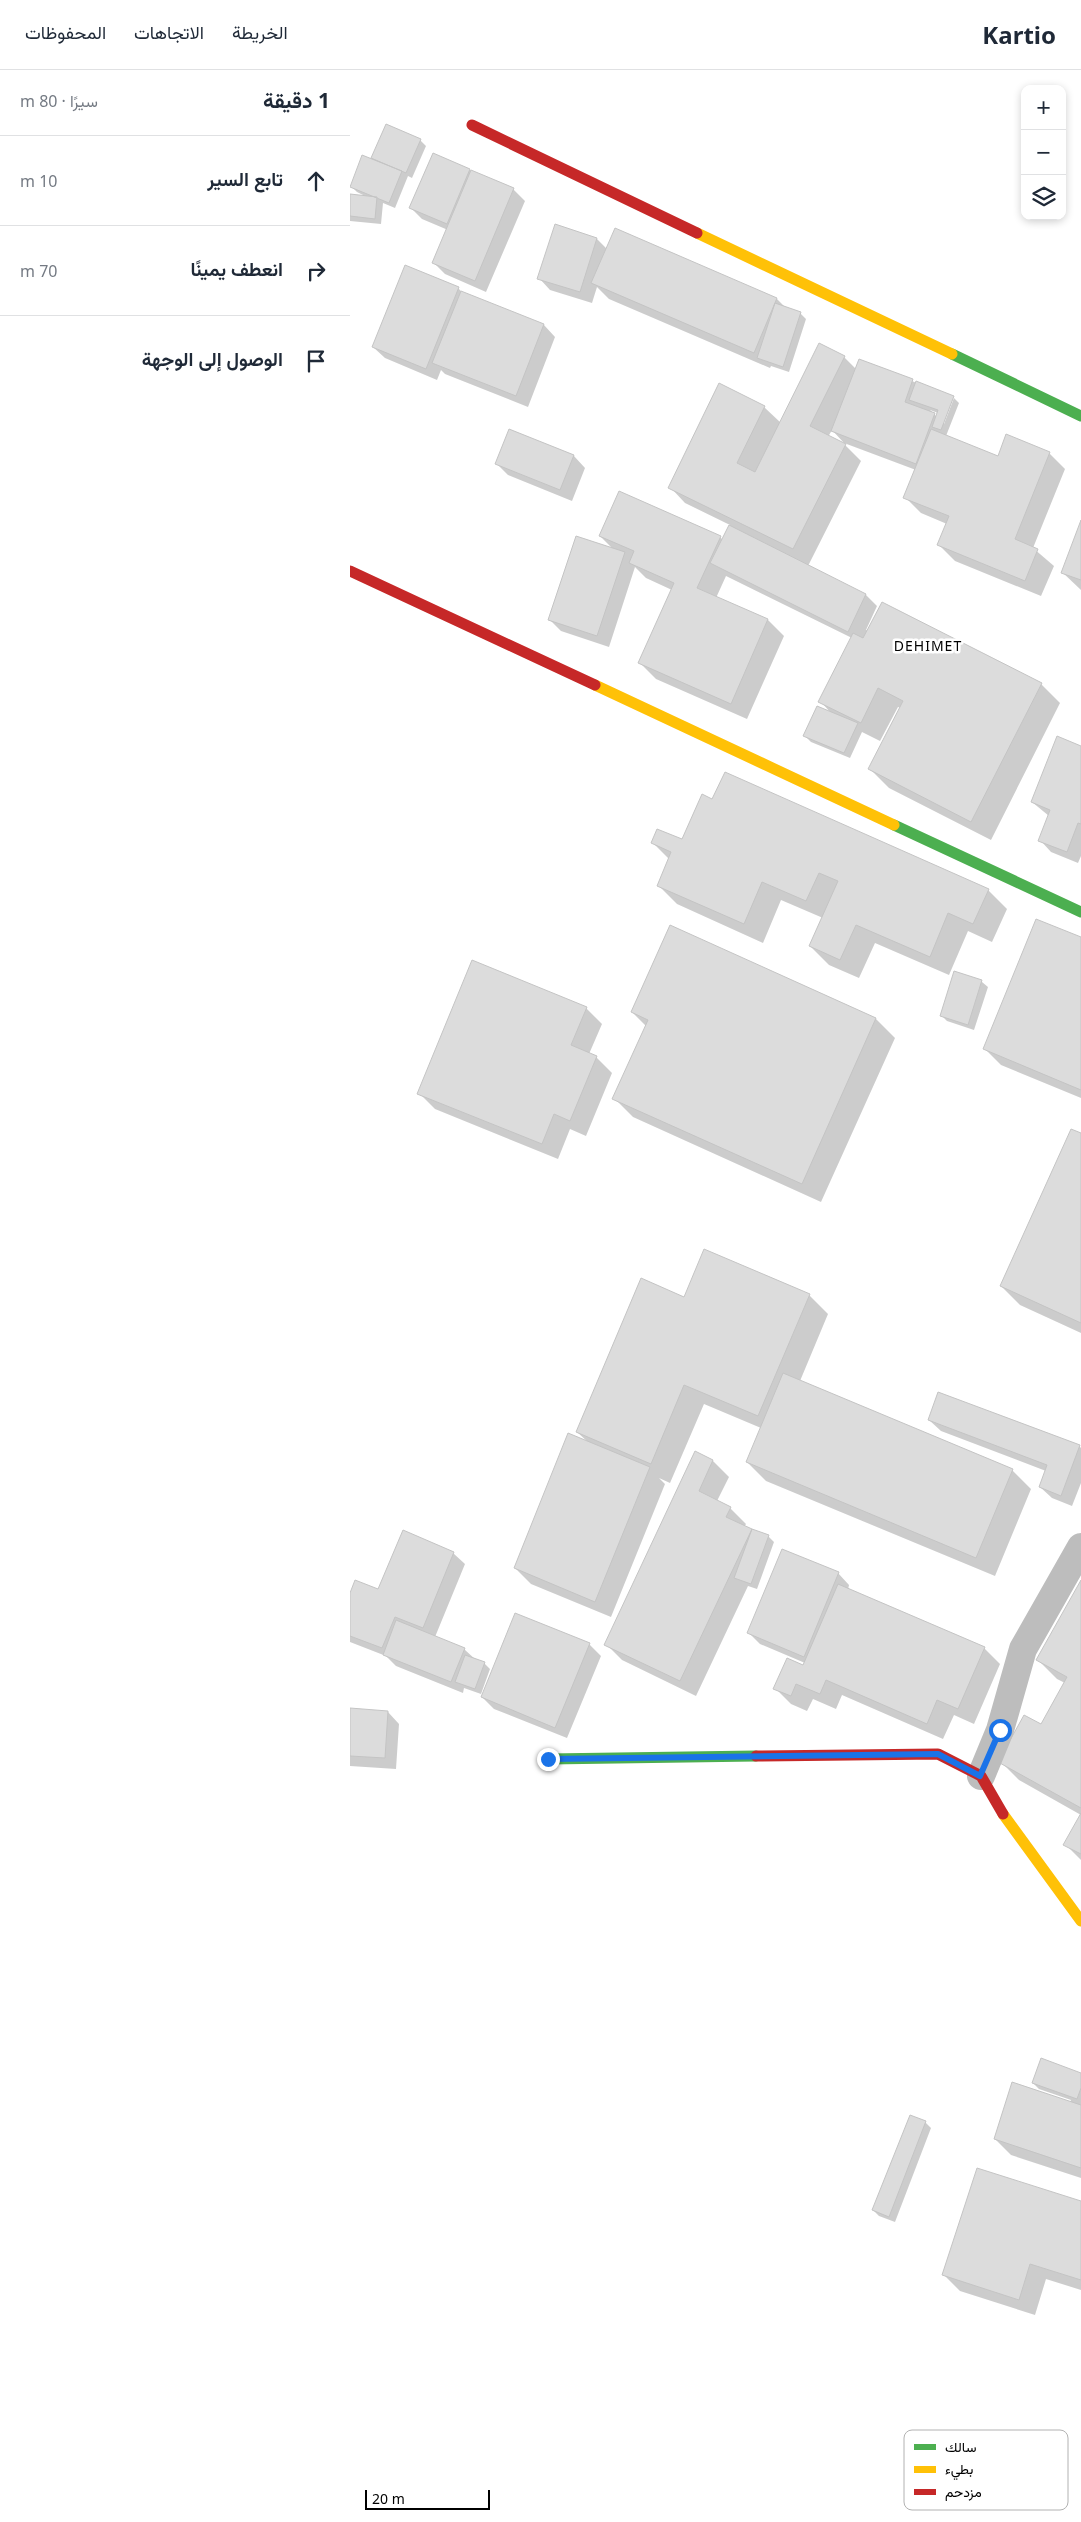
<!DOCTYPE html>
<html lang="ar">
<head>
<meta charset="utf-8">
<style>
  :root { --surface:#fff; --page:#f6f6f7; --text:#1f2937; --muted:#747a83; --line:#e0e1e3 }
  body { margin:0; font-family:"Noto Sans",Vazirmatn,sans-serif; background:var(--page); color:var(--text); direction:rtl }
  .controls { position:absolute; right:15px; top:15px; display:grid; overflow:hidden; border-radius:10px; box-shadow:0 2px 8px #0003 }
  .controls button { width:45px; height:45px; display:grid; place-items:center; padding:0; border:0; border-bottom:1px solid var(--line); background:var(--surface); color:var(--text); font:25px sans-serif }
  .scale { position:absolute; left:15px; bottom:12px; width:125px; box-sizing:border-box; padding-left:5px; border:2px solid #000; border-top:0; font-size:14px; line-height:18px; white-space:nowrap; color:#000; -webkit-text-stroke:4px #fff; paint-order:stroke }
  .stop { position:absolute; width:15px; height:15px; margin:-11px; border:4px solid #1a73e8; border-radius:50%; background:#fff }
  .stop.end { background:#1a73e8; border-color:#fff; box-shadow:0 1px 5px #0008 }
  .list { margin:0; padding:0; list-style:none }
  h2 { display:flex; justify-content:space-between; align-items:center; height:65px; margin:0; padding:0 20px; font-size:21px }
  h2 small { font-size:16px; font-weight:400; color:var(--muted) }
  .list li { display:grid; grid-template-columns:32px 1fr auto; gap:15px; align-items:center; box-sizing:border-box; height:90px; padding:0 20px; border-top:1px solid var(--line) }
  .list b { display:block; font-size:19px; white-space:nowrap }
  .list em { font-size:16px; font-style:normal; color:var(--muted) }
  .icon { flex:none; width:28px; height:28px; fill:none; stroke:currentColor; stroke-width:2; stroke-linecap:round; stroke-linejoin:round }
  .map { position:relative; flex:none; width:731px; height:2452px; overflow:hidden; direction:ltr }
  header { display:flex; align-items:center; gap:30px; box-sizing:border-box; height:70px; padding:0 25px; background:var(--surface); border-bottom:1px solid var(--line) }
  header strong { font-size:24px }
  nav { display:flex; gap:28px; margin-inline-start:auto; font-size:18px }
  main { display:flex }
  aside { flex:1; background:var(--surface) }
  .map>svg:first-child { display:block }
  .shadow { fill:#0003; fill-rule:evenodd }
  .building { fill:#dcdcdc; stroke:#c4c4c4 }
  .lines { fill:none; stroke-linecap:round; stroke-linejoin:round }
  .street { stroke:#bdbdbd; stroke-width:28 }
  .fast { stroke:#4caf50; stroke-width:11 }
  .slow { stroke:#ffc107; stroke-width:11 }
  .jam { stroke:#c62828; stroke-width:11 }
  .route { stroke:#1a73e8; stroke-width:6 }
  .labels { text-anchor:middle; stroke-width:5; stroke-linejoin:round; paint-order:stroke }
  .neighbourhood-label { font-size:14px; letter-spacing:1px; fill:#000; stroke:#fff }
  .key { fill:#fff; stroke:#b2b2b2; stroke-width:1 }
  .key-label { font-size:14px; fill:#000 }
</style>
</head>
<body>
<header>
<strong>Kartio</strong>
<nav><a>الخريطة</a><a>الاتجاهات</a><a>المحفوظات</a></nav>
</header>
<main>
<div class="map">
<svg width="731" height="2452" viewBox="0 0 731 2452">
  <rect width="100%" height="100%" fill="#fff"/>
  <!-- shadow -->
  <path class="shadow" d="M36 55 70 70 76 76 62 108 58 106 45 138 33 133 31 154 0 151V126L17 127 7 122 1 116 21 90Z
    M120 100 163 119 175 131 136 222 95 204 84 193 98 160 72 149 60 137Z
    M266 160 427 229 436 238 450 243 456 249 439 302 421 296 420 298 259 229 247 217 242 233 200 220 189 208 247 169 257 179Z
    M108 218 114 224 194 255 205 267 178 337 95 304 91 300 87 310 35 288 23 277Z
    M494 287 506 299 509 290 602 327 592 352 594 354 604 328 609 333 596 366 648 387 699 383 715 399 683 478 704 496 691 526 605 491 589 475 597 454 571 443 555 427 566 400 494 373 482 360 478 367 495 375 511 391 458 496 516 525 527 536 516 560 691 614 710 633 641 770 539 718 520 699 551 638 548 637 530 671 512 662 500 688 461 672 455 666 482 644 470 631 502 568 376 506 366 528 418 550 434 566 397 649 306 609 290 593 322 520 296 508 285 497 259 577 211 561 199 549 264 480 250 466 370 467 373 470 380 455 335 433 320 417 414 337 431 353ZM580 340 588 343 587 347Z
    M160 361 224 386 235 398 222 431 158 405 147 394Z
    M731 453V520L712 502Z
    M731 677V786L728 793 701 782 690 770 699 746 682 732Z
    M332 771 638 820 657 839 642 872 618 861 599 905 525 873 509 908 479 895 460 876 473 848 431 830 413 873 327 834 308 815 319 789 302 772Z
    M320 857 526 949 545 968 471 1132 283 1047 264 1028 296 956 282 942Z
    M731 869V1028L651 995 635 979Z
    M605 903 632 912 638 917 624 960 597 951 591 945Z
    M236 938 252 954 239 984 246 987 262 1003 236 1066 220 1059 208 1089 85 1039 69 1023Z
    M731 1065V1263L670 1235 651 1216Z
    M459 1225 478 1244 450 1311 662 1400 681 1419 645 1506 416 1411 397 1392 411 1358 354 1334 320 1413 309 1408 315 1414 261 1547 181 1514 165 1498 239 1373 227 1362 335 1228Z
    M579 1350 729 1376 731 1378V1413L722 1436 702 1428 690 1417 696 1401 591 1361Z
    M345 1383 363 1391 379 1407 367 1431 380 1438 396 1454 394 1457 418 1466 424 1472 407 1519 398 1516 346 1626 272 1590 256 1574Z
    M103 1483 115 1494 85 1567 114 1579 126 1590 134 1593 140 1599 131 1624 114 1618 113 1623 46 1596 36 1586 0 1572V1526L29 1521Z
    M488 1503 499 1515 498 1520 634 1578 650 1594 624 1654 604 1645 593 1669 492 1625 486 1639 463 1629 457 1641 441 1634 425 1618 454 1597 455 1593 410 1574 399 1563Z
    M731 1512V1745L669 1710 650 1691 691 1656 715 1613 707 1609 688 1590Z
    M239 1574 251 1586 217 1668 144 1639 132 1627Z
    M0 1639 38 1642 49 1654 46 1699 0 1696Z
    M731 1745V1790L715 1774Z
    M731 2004V2108L661 2085 645 2069 720 2032 721 2030 689 2019 683 2013Z
    M575 2052 581 2058 545 2152 529 2146 523 2140Z
    M731 2133V2220L696 2209 685 2245 610 2221 594 2205Z"/>
  <!-- building -->
  <path class="building" d="M36 54 71 69 56 103 21 88Z
    M83 83 120 99 97 154 59 138Z
    M12 85 52 101 39 133 0 117Z
    M121 100 164 118 125 211 82 193Z
    M0 124 27 127 25 149 0 146Z
    M205 154 247 168 230 222 187 209Z
    M265 158 427 228 404 283 241 213Z
    M55 195 109 217 76 299 22 277Z
    M111 221 194 254 166 326 82 293Z
    M425 233 451 242 433 297 407 288Z
    M469 273 495 286 460 356 496 374 443 479 318 418 369 313 415 336 387 393 405 402Z
    M509 289 563 309 555 332 585 343 566 394 481 361Z
    M566 311 604 326 591 360 582 357 588 340 559 330Z
    M159 359 224 385 210 420 145 394Z
    M581 359 648 386 656 364 700 382 665 469 688 479 675 511 587 475 599 446 553 428Z
    M269 421 371 466 347 518 418 549 381 634 288 593 324 513 279 493 284 481 249 466Z
    M731 450V510L711 503Z
    M379 455 516 524 498 562 360 493Z
    M226 466 275 482 247 566 198 550Z
    M532 532 692 613 621 752 518 699 553 631 528 618 511 653 468 632 503 563 513 568Z
    M467 636 508 653 494 683 453 666Z
    M707 666 731 676V754L728 753 717 782 688 771 700 740 681 732Z
    M375 702 639 819 623 854 598 843 580 887 506 855 490 890 459 876 488 811 469 803 456 831 412 812 394 854 307 816 321 782 301 773 307 759 332 769 352 724 362 729Z
    M686 849 731 867V1020L633 979Z
    M320 855 526 948 452 1114 262 1029 298 950 281 942Z
    M122 890 237 937 221 975 247 986 220 1051 204 1044 192 1074 67 1024Z
    M604 901 632 910 618 955 590 946Z
    M721 1059 731 1063V1253L650 1216Z
    M354 1179 460 1224 408 1346 334 1315 301 1394 226 1362 291 1208 334 1227Z
    M433 1303 663 1399 626 1488 396 1392Z
    M588 1322 730 1375 711 1426 689 1417 697 1395 578 1350Z
    M218 1363 300 1397 245 1532 164 1498Z
    M345 1381 363 1390 349 1421 381 1437 376 1447 402 1459 330 1611 254 1575Z
    M402 1459 419 1465 401 1514 384 1508Z
    M53 1460 104 1482 73 1558 45 1547 32 1578 0 1566V1523L5 1510 28 1519Z
    M432 1479 489 1502 454 1587 397 1563Z
    M731 1510V1738L648 1692 674 1645 691 1654 717 1607 686 1590Z
    M488 1514 635 1577 608 1639 587 1630 577 1654 476 1610 470 1624 446 1614 441 1626 423 1619 437 1588 453 1595Z
    M165 1543 240 1573 205 1658 131 1627Z
    M46 1550 115 1578 101 1612 33 1585Z
    M115 1585 135 1592 125 1619 105 1612Z
    M0 1638 38 1641 35 1688 0 1686Z
    M731 1743V1784L713 1775Z
    M691 1988 731 2003V2018L727 2029 682 2013Z
    M662 2012 731 2035V2098L644 2069Z
    M560 2045 576 2051 539 2147 522 2140Z
    M627 2098 731 2131V2210L680 2194 669 2230 592 2205Z"/>
  <g class="lines">
    <!-- street -->
    <path class="street" d="M631 1706 650 1660 673 1579 731 1477"/>
    <!-- fast -->
    <path class="fast" d="M602 284 731 346
      M544 755 731 842
      M198 1689 406 1686"/>
    <!-- slow -->
    <path class="slow" d="M347 163 602 284
      M245 615 544 755
      M653 1744 731 1851"/>
    <!-- jam -->
    <path class="jam" d="M122 55 347 163
      M0 501 245 615
      M406 1686 588 1684 631 1706 653 1744"/>
  </g>
  <g class="lines">
    <!-- route -->
    <path class="route" d="M198 1689 588 1684 630 1706 650 1660"/>
  </g>
  <g class="labels">
    <!-- neighbourhood labels -->
    <g class="neighbourhood-label">
      <text x="578" y="581">DEHIMET</text>
    </g>
  </g>
  <!-- legend -->
  <rect x="554" y="2360" width="164" height="80" rx="8" class="key"/>
  <rect x="564" y="2374" width="22" height="6" fill="#4caf50"/>
  <rect x="564" y="2396" width="22" height="7" fill="#ffc107"/>
  <rect x="564" y="2419" width="22" height="6" fill="#c62828"/>
  <g class="key-label">
    <text x="595" y="2382">سالك</text>
    <text x="595" y="2404">بطيء</text>
    <text x="595" y="2427">مزدحم</text>
  </g>
</svg>
<div class="controls">
<button>+</button>
<button>−</button>
<button><svg class="icon" aria-label="layers" viewBox="0 0 24 24"><path d="M12 4l9 5-9 5-9-5zM3 14l9 5 9-5"/></svg></button>
</div>
<div class="scale">20 m</div>
<div class="stop" style="left:650px;top:1660px"></div>
<div class="stop end" style="left:198px;top:1689px"></div>
</div>
<aside>
<h2>1 دقيقة<small>سيرًا · 80 m</small></h2>
<ul class="list">
<li><svg class="icon" aria-label="ahead" viewBox="0 0 24 24"><path d="M12 20V5M6 11l6-6 6 6"/></svg><div><b>تابع السير</b></div><em>10 m</em></li>
<li><svg class="icon" aria-label="right" viewBox="0 0 24 24"><path d="M7 20v-9h11M14 6l5 5-5 5"/></svg><div><b>انعطف يمينًا</b></div><em>70 m</em></li>
<li><svg class="icon" aria-label="arrive" viewBox="0 0 24 24"><path d="M6 21V4h12l-3 4 3 4H6"/></svg><div><b>الوصول إلى الوجهة</b></div></li>
</ul>
</aside>
</main>
</body>
</html>
